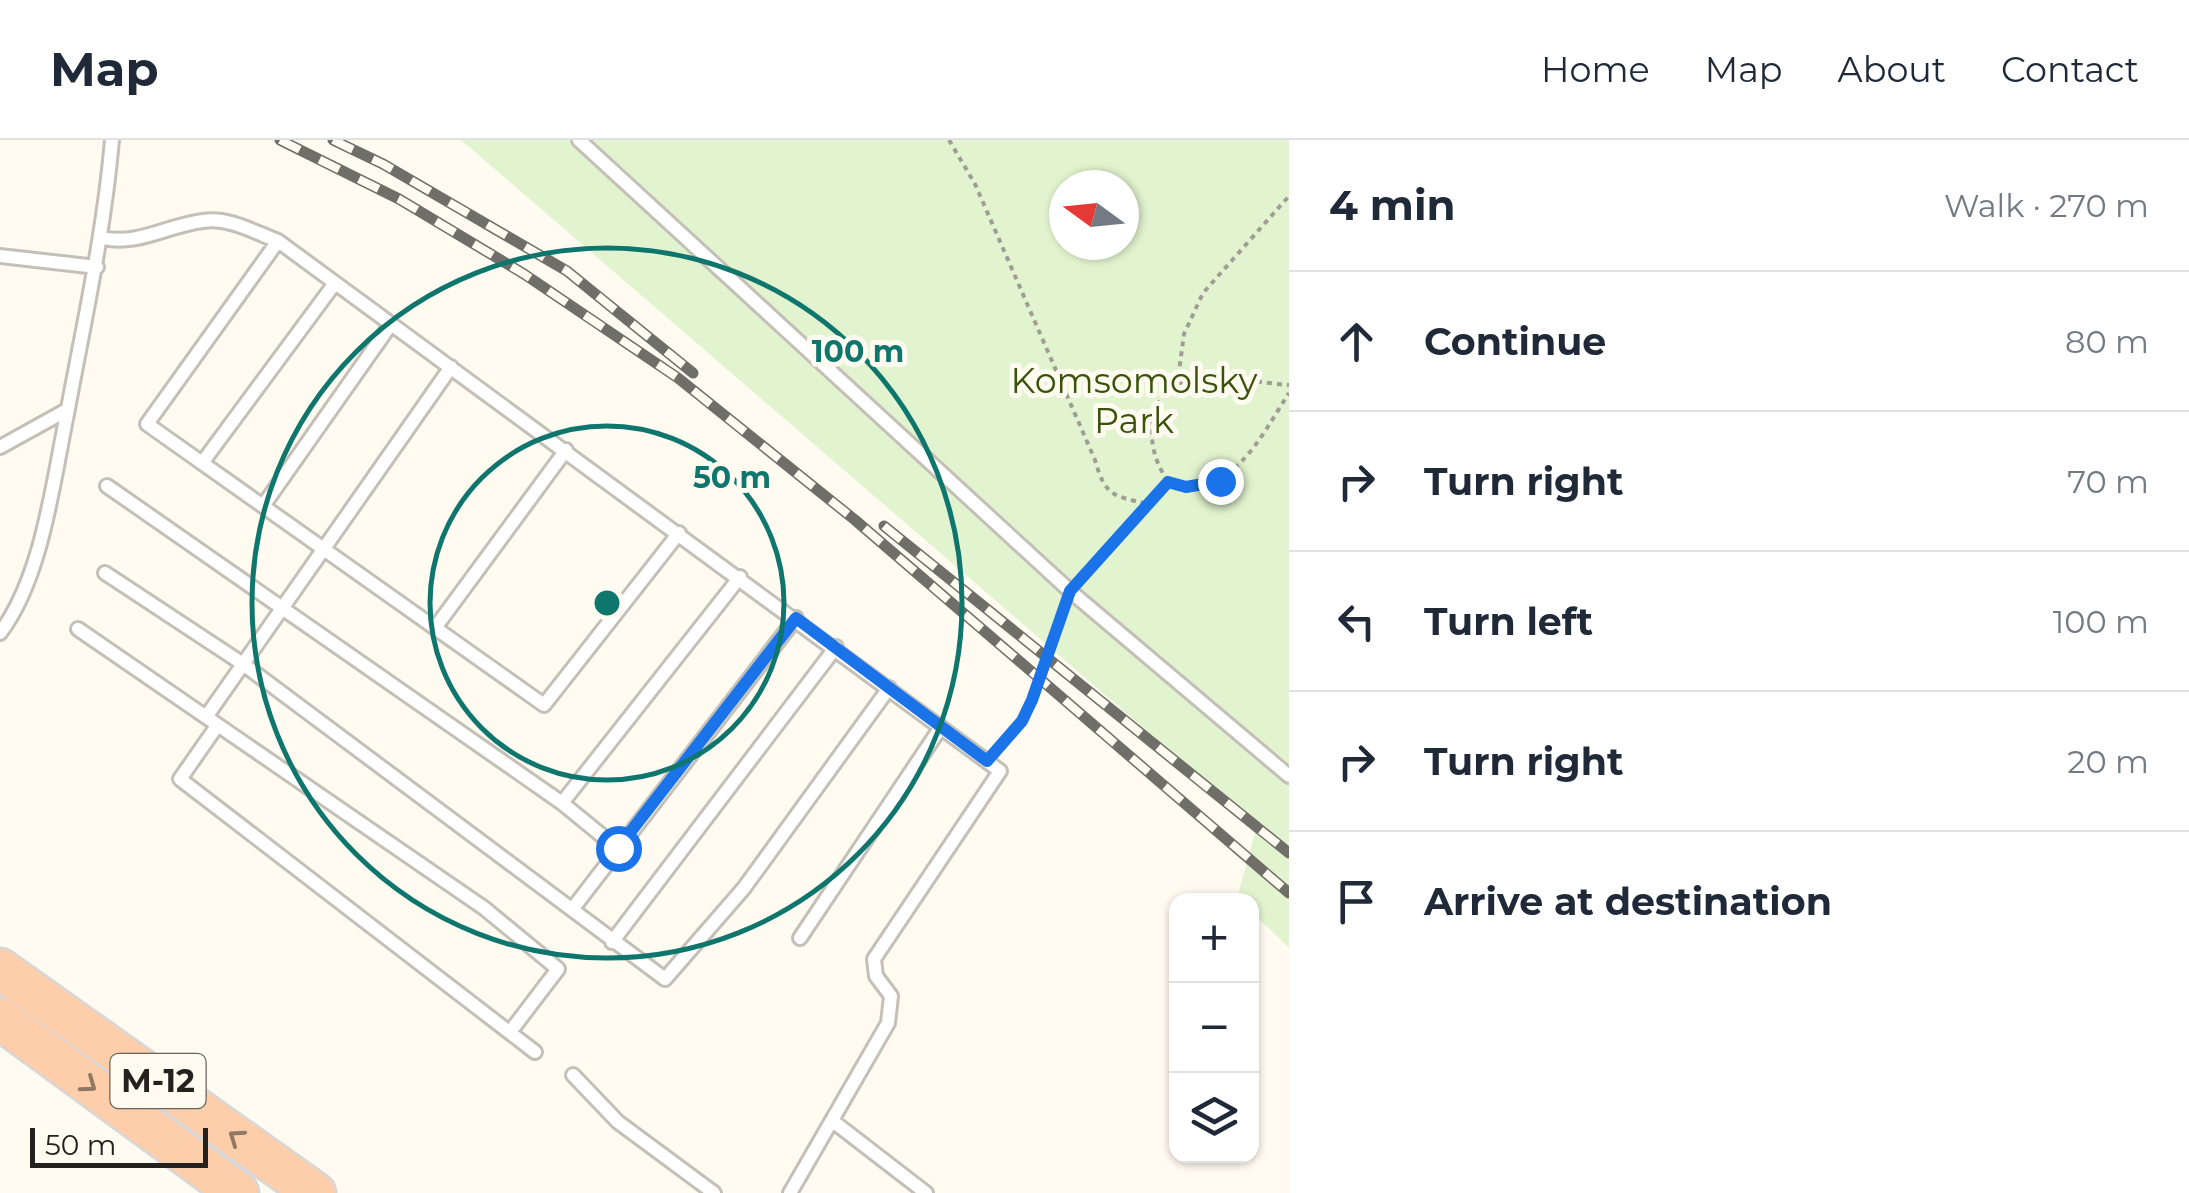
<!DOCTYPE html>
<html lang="en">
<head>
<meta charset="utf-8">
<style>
  :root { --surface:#fff; --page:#f2f2f3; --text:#1f2937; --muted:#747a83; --line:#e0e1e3 }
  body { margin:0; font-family:Montserrat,sans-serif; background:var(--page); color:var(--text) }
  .controls { position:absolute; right:30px; bottom:30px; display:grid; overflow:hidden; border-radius:20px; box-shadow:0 2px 8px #0004 }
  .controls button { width:90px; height:90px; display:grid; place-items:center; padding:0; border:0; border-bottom:2px solid var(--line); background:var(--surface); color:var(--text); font:50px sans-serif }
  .compass { position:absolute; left:1049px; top:30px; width:90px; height:90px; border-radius:50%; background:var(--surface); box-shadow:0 2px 8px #0004; rotate:285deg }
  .scale { position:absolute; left:30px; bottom:25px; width:178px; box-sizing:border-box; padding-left:10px; border:5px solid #24221f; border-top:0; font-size:28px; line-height:35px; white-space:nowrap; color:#24221f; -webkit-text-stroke:8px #fffbf1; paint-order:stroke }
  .stop { position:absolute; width:30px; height:30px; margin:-22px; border:8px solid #1a73e8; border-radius:50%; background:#fff }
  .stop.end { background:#1a73e8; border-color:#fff; box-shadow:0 2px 10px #0008 }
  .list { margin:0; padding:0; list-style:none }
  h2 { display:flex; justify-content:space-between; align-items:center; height:130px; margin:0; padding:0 40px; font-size:42px }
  h2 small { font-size:32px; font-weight:400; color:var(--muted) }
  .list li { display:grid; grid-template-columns:65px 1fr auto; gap:30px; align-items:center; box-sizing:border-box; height:140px; padding:0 40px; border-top:2px solid var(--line) }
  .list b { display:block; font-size:38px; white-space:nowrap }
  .list em { font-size:32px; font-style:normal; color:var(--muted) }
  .icon { flex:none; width:55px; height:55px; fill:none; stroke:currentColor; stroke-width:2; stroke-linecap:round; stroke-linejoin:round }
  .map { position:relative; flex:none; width:1289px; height:1053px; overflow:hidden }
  header { display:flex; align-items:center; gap:60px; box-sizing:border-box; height:140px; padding:0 50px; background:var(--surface); border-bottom:2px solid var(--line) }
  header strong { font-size:48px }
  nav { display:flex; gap:55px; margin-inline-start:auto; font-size:35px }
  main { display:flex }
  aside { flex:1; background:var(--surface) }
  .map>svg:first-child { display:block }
  .green { fill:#e2f4cf; fill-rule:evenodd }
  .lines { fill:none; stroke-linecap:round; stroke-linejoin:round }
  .service-casing { stroke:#c4c0b7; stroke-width:18 }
  .primary-casing { stroke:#d8d7d7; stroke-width:45 }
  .path { stroke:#a09d96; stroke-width:4; stroke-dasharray:5 5; stroke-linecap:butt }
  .service { stroke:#fff; stroke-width:12 }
  .primary { stroke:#fecda9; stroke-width:40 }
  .rail-casing { stroke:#706e68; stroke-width:11 }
  .rail { stroke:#fffbf1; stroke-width:8; stroke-dasharray:22; stroke-linecap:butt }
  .oneway { stroke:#917864 }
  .route { stroke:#1a73e8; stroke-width:12 }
  .ring { fill:none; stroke:#0f766e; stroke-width:5 }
  .labels { text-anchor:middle; stroke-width:10; stroke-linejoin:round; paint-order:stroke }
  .shield { fill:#fffbf1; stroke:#66635e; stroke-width:2.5 }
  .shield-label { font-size:32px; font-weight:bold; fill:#24221f }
  .park-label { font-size:35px; fill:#39540a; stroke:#fffbf1 }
  .centre { fill:#0f766e; stroke:#fffbf1; stroke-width:5 }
  .ring-label { font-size:30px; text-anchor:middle; font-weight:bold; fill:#0f766e; stroke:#fffbf1; stroke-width:10; stroke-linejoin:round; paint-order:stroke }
</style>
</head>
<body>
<header>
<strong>Map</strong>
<nav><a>Home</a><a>Map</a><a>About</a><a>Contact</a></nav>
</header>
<main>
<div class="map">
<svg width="1289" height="1053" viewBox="0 0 1289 1053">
  <rect width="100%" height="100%" fill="#fffbf1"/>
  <!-- green -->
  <path class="green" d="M461 0H1289V808L1252 772V760L1237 758 1257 686ZM1064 45H1124V105H1064Z"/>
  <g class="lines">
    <defs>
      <path id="service" d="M579 0 1070 451 1289 636
        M103 98C138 106 168 85 203 81 229 77 254 92 278 101L1000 631 874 819 876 836 891 856 888 883 790 1053
        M278 101 147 284 544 565 679 393
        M0 116 97 127
        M0 307 67 270
        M202 323 335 143
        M107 346 562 663 617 708
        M263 366 391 184
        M105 433 243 524 665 839 744 748 889 548
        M435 488 566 310
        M78 489 484 768 558 829 510 892
        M0 493C42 438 53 342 67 274 84 182 104 93 112 0
        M206 577 451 227
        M217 586 180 639 535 912
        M562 663 740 437
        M574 767 796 478
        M800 798 941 587
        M612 802 836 507
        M573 935 618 982 714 1053
        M834 982 926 1053"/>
      <path id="primary" d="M0 829 315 1053
        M0 879 238 1053"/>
    </defs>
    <!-- service casing -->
    <use href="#service" class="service-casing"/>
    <!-- primary casing -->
    <use href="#primary" class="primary-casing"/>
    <!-- path -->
    <path class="path" d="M949 0 975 44 1095 320C1105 356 1113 356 1148 364
      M1177 246 1184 194 1203 153 1289 56
      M1168 341C1141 305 1145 242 1201 238 1229 236 1261 243 1289 245
      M1082 437 1168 341C1232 361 1259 299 1289 253
      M997 609C1037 563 1039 524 1062 470"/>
    <!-- service -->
    <use href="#service" class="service"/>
    <!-- primary -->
    <use href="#primary" class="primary"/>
    <defs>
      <path id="rail" d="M280 0 399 59 524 134 678 238 855 380 1289 753
        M333 0 383 24 567 131 693 233
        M884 386 1289 713"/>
    </defs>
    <!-- rail casing -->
    <use href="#rail" class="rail-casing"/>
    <!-- rail -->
    <use href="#rail" class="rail"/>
  </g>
  <!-- one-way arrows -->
  <defs><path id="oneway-chevron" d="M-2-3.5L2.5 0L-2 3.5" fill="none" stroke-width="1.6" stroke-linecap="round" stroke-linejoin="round" transform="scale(2.5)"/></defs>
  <g class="oneway">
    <use href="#oneway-chevron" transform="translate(89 945) rotate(36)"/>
    <use href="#oneway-chevron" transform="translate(236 997) rotate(-145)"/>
  </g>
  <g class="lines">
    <!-- route -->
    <path class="route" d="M618 708 796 478 987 621 1022 581 1032 560 1070 451 1168 342 1186 347 1220 341"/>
  </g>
  <!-- distance rings -->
  <g class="ring">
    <circle cx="607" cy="463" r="177"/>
    <circle cx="607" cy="463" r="355"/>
  </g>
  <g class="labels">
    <!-- shield labels -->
    <rect class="shield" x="110.5" y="914" width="95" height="54" rx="8"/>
    <g class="shield-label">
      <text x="158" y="952">М-12</text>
    </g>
    <!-- park labels -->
    <g class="park-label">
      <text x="1134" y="253">Komsomolsky<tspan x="1134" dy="40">Park</tspan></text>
    </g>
  </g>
  <circle cx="607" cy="463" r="15" class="centre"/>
  <g class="ring-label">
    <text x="858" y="222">100 m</text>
    <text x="732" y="348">50 m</text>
  </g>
</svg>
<div class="controls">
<button>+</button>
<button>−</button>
<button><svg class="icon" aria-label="layers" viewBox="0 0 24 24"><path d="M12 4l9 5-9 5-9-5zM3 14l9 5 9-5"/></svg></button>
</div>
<svg class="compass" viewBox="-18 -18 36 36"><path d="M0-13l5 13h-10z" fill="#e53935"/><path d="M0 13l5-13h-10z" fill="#747a83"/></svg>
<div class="scale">50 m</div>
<div class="stop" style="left:618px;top:708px"></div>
<div class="stop end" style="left:1220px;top:341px"></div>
</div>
<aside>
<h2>4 min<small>Walk · 270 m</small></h2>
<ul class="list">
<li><svg class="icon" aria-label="ahead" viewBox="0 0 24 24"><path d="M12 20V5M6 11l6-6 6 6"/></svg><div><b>Continue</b></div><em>80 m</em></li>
<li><svg class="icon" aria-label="right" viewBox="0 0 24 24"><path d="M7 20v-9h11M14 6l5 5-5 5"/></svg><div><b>Turn right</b></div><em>70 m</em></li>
<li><svg class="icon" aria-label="left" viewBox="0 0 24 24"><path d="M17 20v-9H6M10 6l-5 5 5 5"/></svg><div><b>Turn left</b></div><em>100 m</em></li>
<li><svg class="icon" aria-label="right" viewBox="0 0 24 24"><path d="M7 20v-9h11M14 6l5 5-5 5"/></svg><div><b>Turn right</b></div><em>20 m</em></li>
<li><svg class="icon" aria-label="arrive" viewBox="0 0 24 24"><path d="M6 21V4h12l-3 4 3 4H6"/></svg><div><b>Arrive at destination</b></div></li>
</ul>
</aside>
</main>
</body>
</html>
